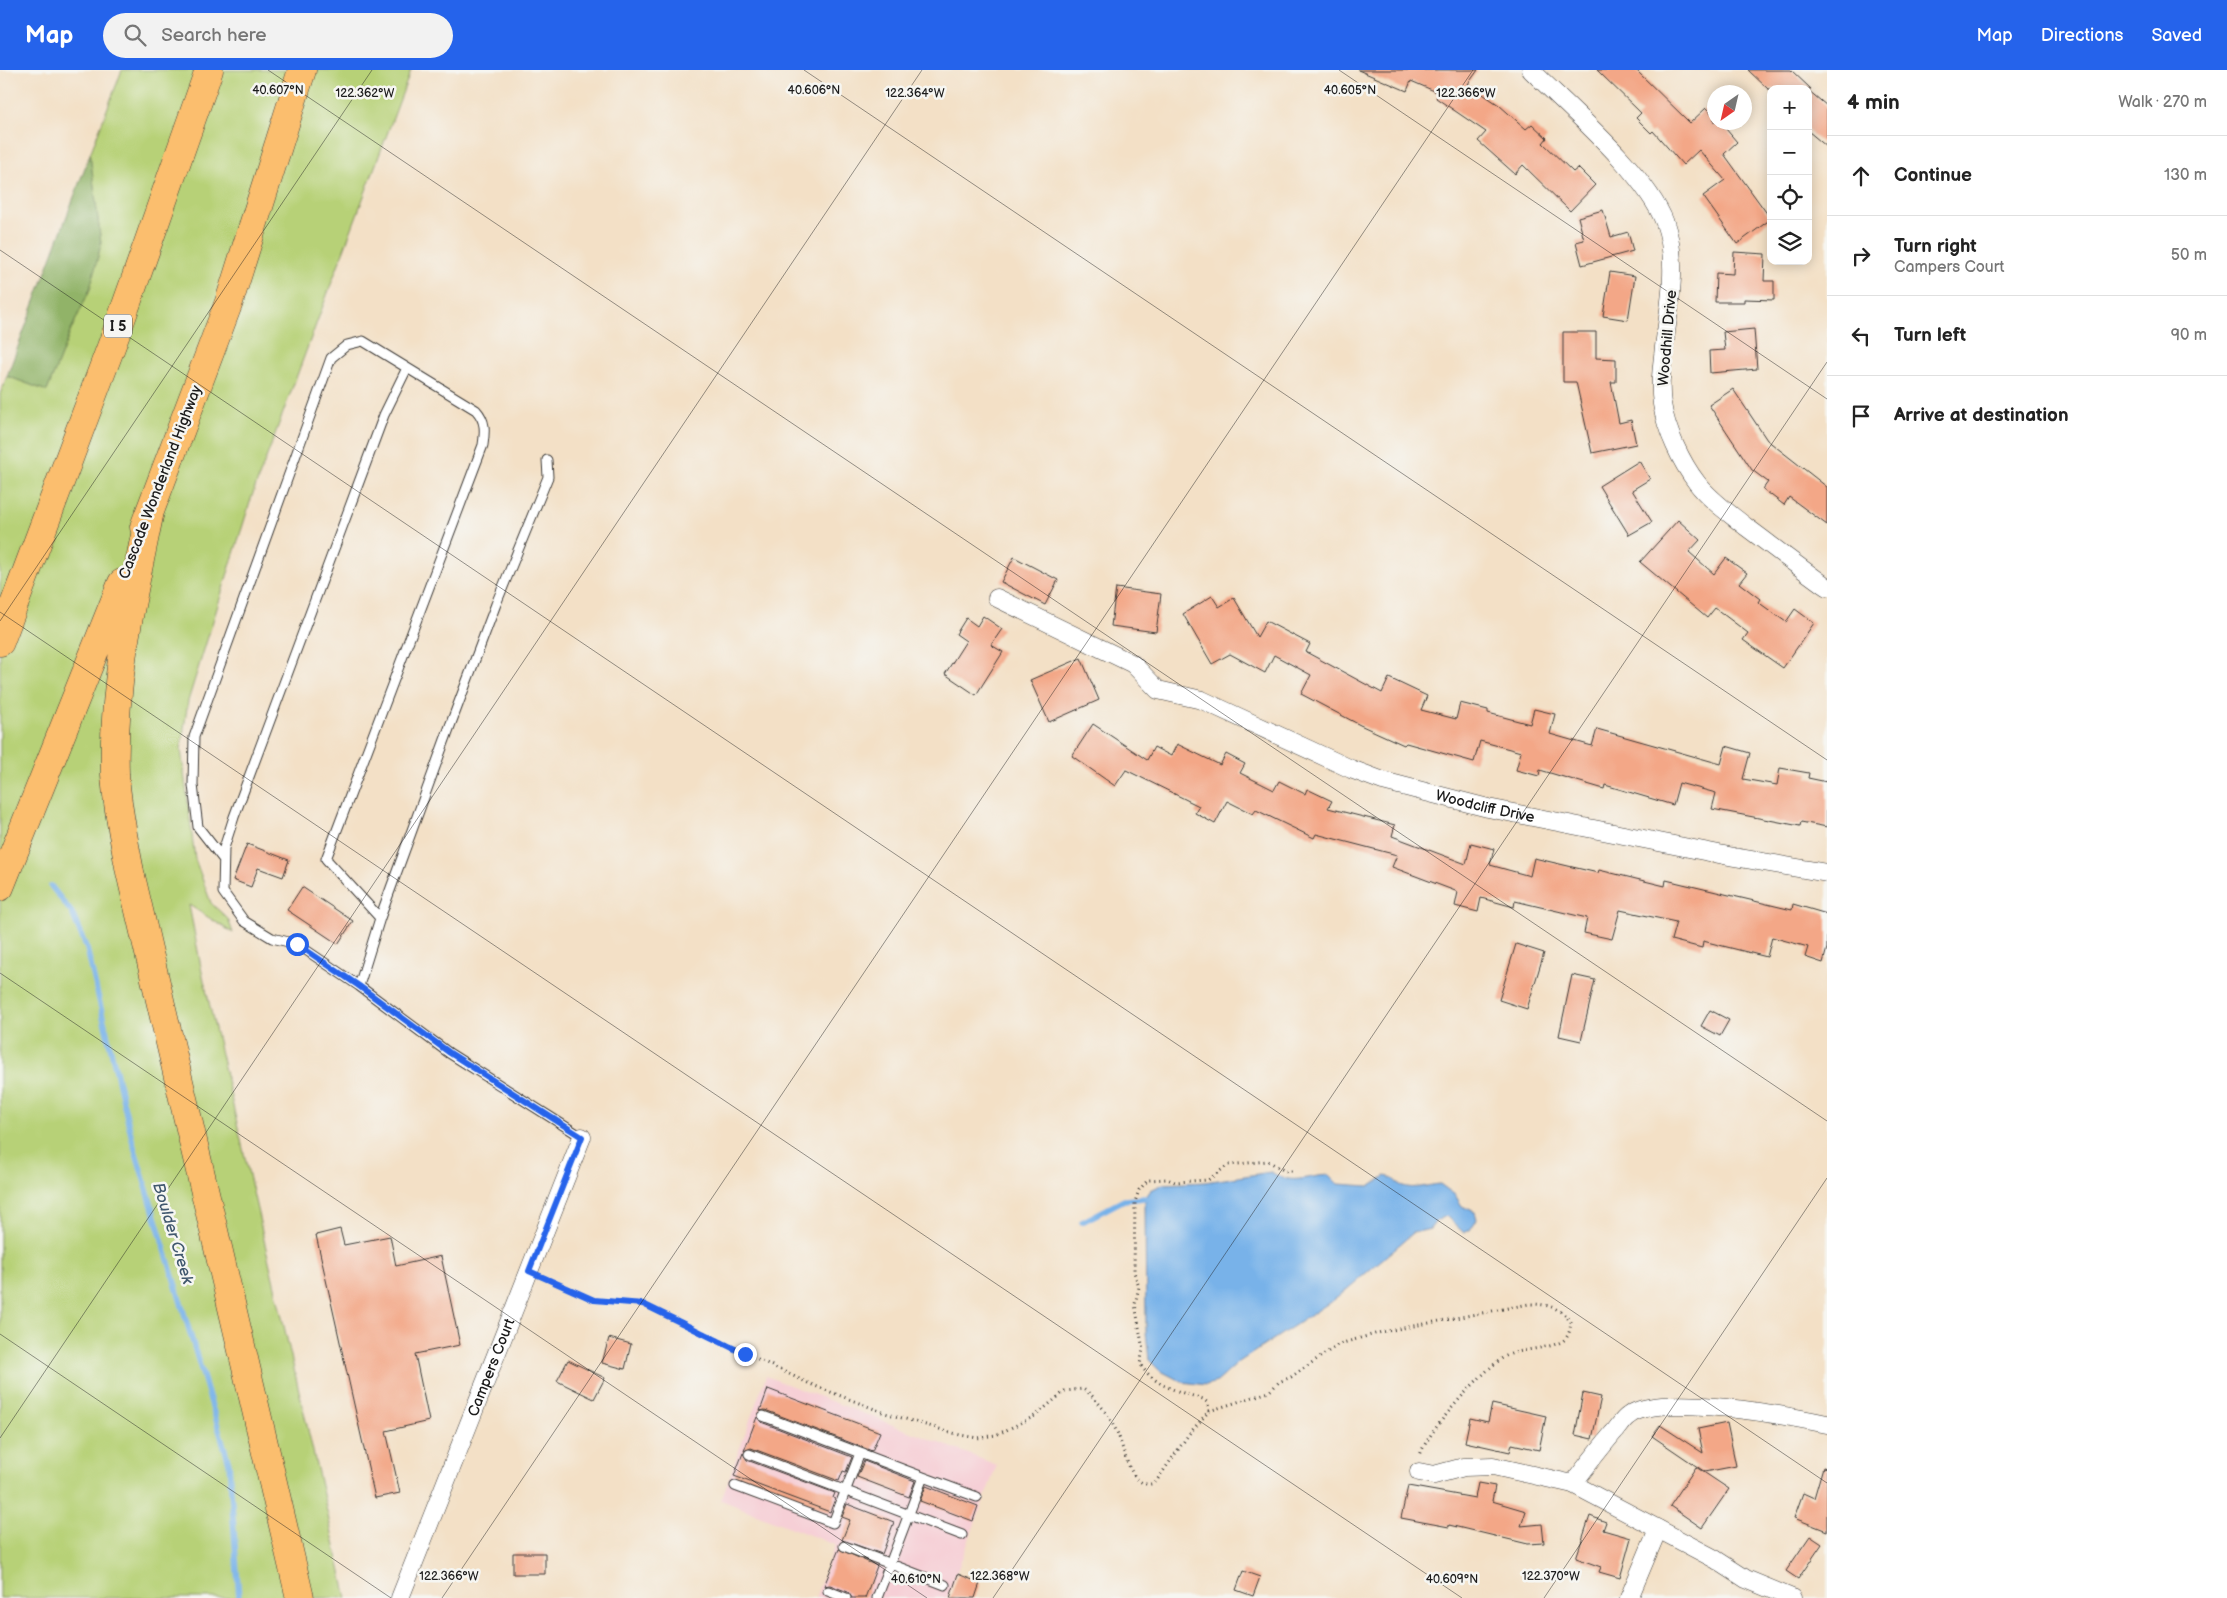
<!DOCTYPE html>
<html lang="en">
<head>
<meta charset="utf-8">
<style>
  :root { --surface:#fff; --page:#f2f2f2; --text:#222; --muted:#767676; --line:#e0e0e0; --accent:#2563eb }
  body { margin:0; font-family:"Balsamiq Sans",sans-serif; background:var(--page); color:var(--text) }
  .controls { position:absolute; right:15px; top:15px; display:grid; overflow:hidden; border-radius:10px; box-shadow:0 2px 12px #0003 }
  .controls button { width:45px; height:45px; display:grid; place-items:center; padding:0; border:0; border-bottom:1px solid var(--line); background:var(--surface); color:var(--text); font:25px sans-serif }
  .compass { position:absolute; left:1707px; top:15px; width:45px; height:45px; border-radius:50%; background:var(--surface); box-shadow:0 2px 12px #0003; rotate:214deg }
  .stop { position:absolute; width:15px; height:15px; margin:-11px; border:4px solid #2563eb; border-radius:50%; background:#fff }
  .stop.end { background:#2563eb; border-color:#fff; box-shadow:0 1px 5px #0008 }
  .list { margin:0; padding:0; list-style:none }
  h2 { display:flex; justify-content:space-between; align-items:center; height:65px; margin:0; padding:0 20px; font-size:21px }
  h2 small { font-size:16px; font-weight:400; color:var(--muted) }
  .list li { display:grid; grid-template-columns:32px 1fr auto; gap:15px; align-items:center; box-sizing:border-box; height:80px; padding:0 20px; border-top:1px solid var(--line) }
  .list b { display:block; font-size:19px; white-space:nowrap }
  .list p { margin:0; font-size:16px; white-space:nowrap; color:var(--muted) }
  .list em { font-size:16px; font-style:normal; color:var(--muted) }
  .icon { flex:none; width:28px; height:28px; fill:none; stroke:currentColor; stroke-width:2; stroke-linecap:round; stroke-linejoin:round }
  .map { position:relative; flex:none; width:1827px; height:1528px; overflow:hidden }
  header { display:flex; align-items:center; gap:30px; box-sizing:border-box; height:70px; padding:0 25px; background:var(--accent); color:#fff }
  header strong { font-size:24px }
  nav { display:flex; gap:28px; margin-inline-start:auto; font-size:18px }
  .search { width:350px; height:45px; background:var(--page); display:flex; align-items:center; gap:12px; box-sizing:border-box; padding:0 18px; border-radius:28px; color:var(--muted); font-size:19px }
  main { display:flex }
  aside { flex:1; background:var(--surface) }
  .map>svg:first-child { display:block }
  .built { fill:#f6cfd6 }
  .green { fill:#b7d177; stroke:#6a764a }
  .forest { fill:#91b368; stroke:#566842 }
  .water { fill:#78b2e9; stroke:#4a6782 }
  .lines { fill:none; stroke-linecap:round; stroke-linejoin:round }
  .stream { stroke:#78b2e9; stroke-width:5.5 }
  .building { fill:#f3a787 }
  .lane-casing { stroke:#3c3936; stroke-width:11 }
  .street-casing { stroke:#3c3936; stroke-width:19 }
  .highway-casing { stroke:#3c3936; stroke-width:29 }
  .path { stroke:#3c3936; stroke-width:3; stroke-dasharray:1 4; stroke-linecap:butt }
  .lane { stroke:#fff; stroke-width:9 }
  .street { stroke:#fff; stroke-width:18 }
  .highway { stroke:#fbbe6e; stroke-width:28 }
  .route { stroke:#2563eb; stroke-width:6 }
  .ticks { fill:none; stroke:#1c1c1c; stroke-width:1; stroke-opacity:0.45 }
  .labels { text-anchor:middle; stroke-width:5; stroke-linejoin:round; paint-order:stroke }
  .shield { fill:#f6f6f2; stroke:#5d5d5c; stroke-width:1 }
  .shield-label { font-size:14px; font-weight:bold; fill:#1c1c1c }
  .street-label { font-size:15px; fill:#1c1c1c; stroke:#f6f6f2 }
  .water-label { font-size:16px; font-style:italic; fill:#41586e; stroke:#f6f6f2 }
  .ticks-label { font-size:12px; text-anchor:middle; fill:#1c1c1c; stroke:#f6f6f2; stroke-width:5; stroke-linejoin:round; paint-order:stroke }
</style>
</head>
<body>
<header>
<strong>Map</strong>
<div class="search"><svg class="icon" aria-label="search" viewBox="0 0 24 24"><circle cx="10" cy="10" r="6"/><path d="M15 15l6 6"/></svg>Search here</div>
<nav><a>Map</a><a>Directions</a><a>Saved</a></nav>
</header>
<main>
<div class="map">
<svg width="1827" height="1528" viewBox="0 0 1827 1528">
  <rect width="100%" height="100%" fill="#f6f6f2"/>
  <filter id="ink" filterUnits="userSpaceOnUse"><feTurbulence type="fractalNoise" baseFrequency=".02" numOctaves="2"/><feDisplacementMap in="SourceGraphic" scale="10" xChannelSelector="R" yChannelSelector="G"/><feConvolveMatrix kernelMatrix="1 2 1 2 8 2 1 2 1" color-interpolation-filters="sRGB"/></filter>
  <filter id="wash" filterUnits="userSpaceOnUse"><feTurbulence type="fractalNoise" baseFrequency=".0096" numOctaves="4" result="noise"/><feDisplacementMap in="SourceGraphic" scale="20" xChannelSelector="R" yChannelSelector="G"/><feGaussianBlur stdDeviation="1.12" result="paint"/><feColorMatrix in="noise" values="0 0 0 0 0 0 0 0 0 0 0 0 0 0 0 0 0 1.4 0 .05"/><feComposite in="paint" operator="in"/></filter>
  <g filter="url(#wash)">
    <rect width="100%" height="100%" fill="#f3e0c6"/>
    <!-- built -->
    <path class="built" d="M766 1306 997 1395 947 1528H815L835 1475 721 1430Z"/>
    <!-- green -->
    <path class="green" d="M122 0H411L252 426 188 631 181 679 195 789 211 833 228 849 233 863 189 835 202 902 347 1528H0V324L7 306 47 321 71 260 90 219 101 174 90 84Z"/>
    <!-- forest -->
    <path class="forest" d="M90 84 101 174 90 219 71 260 47 321 7 306Z"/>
    <!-- water -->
    <path class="water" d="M1271 1102C1292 1116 1306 1106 1329 1105L1338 1114 1369 1116 1386 1106C1395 1108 1396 1114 1403 1116 1414 1120 1428 1115 1440 1114L1455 1125 1462 1136 1475 1142 1477 1149 1470 1160 1464 1163 1446 1146 1436 1151 1430 1159 1413 1163 1338 1227 1239 1292 1217 1312 1206 1315 1182 1312 1159 1300 1149 1290 1146 1262 1145 1128 1151 1120 1163 1114 1205 1112Z"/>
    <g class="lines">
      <!-- stream -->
      <path class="stream" d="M51 816 72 843 87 879 133 1073 229 1393 239 1528
        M1082 1152 1124 1130 1145 1128"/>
    </g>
    <g id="blocks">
      <!-- building -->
      <path class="building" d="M1358 0H1478L1468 14 1499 35 1526 59 1532 54 1547 68 1543 73 1573 102 1578 98 1595 115 1570 141 1523 95 1515 104 1478 71 1486 62 1436 28 1439 23 1411 11 1407 21Z
        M1597 0H1636L1690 53 1706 38 1714 46V52H1720L1737 72 1724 84 1771 149 1737 174 1703 126 1725 110 1699 80 1683 95 1653 61 1651 63 1636 48 1641 43Z
        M1748 0H1791L1811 19H1768Z
        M1808 20 1827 36V77L1808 61Z
        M1603 140 1611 167 1628 162 1633 181 1582 195 1576 172 1584 170 1578 147Z
        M1734 182 1765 184 1764 211H1774V230L1744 229V232H1715L1716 203 1733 204Z
        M1610 202 1635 206 1628 250 1603 246Z
        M1754 259 1757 299 1710 303 1709 281 1725 280 1723 262Z
        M1563 262H1596V288L1616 289V312H1611L1619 353 1631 350 1636 374 1592 383 1576 312H1563Z
        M1733 319 1767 370 1827 417V455L1789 427 1784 435 1763 419 1768 412 1752 400 1709 335Z
        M1639 391 1650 409 1632 420 1652 452 1629 465 1599 416Z
        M1678 450 1700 470 1689 482 1714 504 1726 488 1747 503 1739 513 1760 529 1758 532 1786 552 1795 539 1814 553 1783 598 1743 570 1748 563 1715 538 1707 548 1640 492Z
        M1014 487 1058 510 1045 535 1001 512Z
        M1116 518 1161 524 1156 562 1111 556Z
        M1212 526 1219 537 1234 528 1257 567 1266 551 1310 574 1306 582 1382 623 1389 608 1427 626 1421 640 1456 649 1460 633 1488 640V643L1530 654 1534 639 1555 644 1550 664 1592 676 1597 659 1721 694 1726 676 1750 683 1743 709 1777 715 1780 698 1809 703 1808 708 1827 712V757L1801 752 1800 756 1712 739 1716 723 1679 713 1673 735 1605 715 1604 719 1540 700 1539 706 1516 700 1521 682 1480 671 1474 692 1406 673 1404 675 1360 655 1301 624 1311 605 1274 585 1265 603 1230 584 1212 594 1183 544Z
        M983 546 1002 559 991 575 1003 582 976 625 945 604 966 571 956 564 966 548 977 556Z
        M1081 588 1099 630 1049 652 1030 610Z
        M1093 654 1147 690 1154 677 1171 686 1177 674 1220 695 1226 684 1245 694 1240 703 1274 720 1279 711 1305 724 1307 719 1332 731 1328 738 1395 755 1392 766 1466 794 1471 773 1494 779 1490 795 1530 806 1534 788 1598 803 1599 800 1665 816 1666 810 1792 840 1793 834 1827 844V878L1823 893 1805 887 1808 877 1772 867 1767 887 1703 871 1702 878 1671 870 1676 852 1620 840 1612 869 1584 863 1587 848 1515 831 1514 837 1481 828 1478 842 1455 836 1458 822 1392 797 1397 785 1316 764 1314 768 1256 740 1253 744 1227 731 1215 754 1195 743 1199 736 1126 700 1115 716 1072 686Z
        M247 774 289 790 283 807 258 798 251 817 233 810Z
        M302 817 353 851 338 874 287 840Z
        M1516 874 1544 883 1527 939 1499 930Z
        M1572 905 1595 910 1581 971 1559 966Z
        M1710 940 1729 950 1720 966 1701 956Z
        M340 1159 344 1175 390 1166 396 1196 441 1186 460 1275 415 1284 429 1351 386 1361 400 1423 375 1428 316 1165Z
        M609 1268 631 1274 625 1299 602 1293Z
        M568 1290 605 1308 594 1329 557 1311Z
        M768 1319 880 1362 872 1381 765 1340 760 1341Z
        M1583 1323 1601 1327 1592 1369 1575 1365Z
        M1492 1334 1546 1346 1539 1380 1512 1374 1510 1382 1465 1372 1470 1348 1488 1352Z
        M757 1347 761 1352 852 1387 846 1402 843 1401 839 1411 751 1378 744 1381Z
        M1727 1353 1736 1396 1705 1402 1652 1366 1660 1355 1703 1383 1698 1359Z
        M743 1383 747 1390 835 1423 833 1428 835 1429 830 1442 734 1406Z
        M864 1391 915 1411 909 1427 857 1407Z
        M1696 1397 1729 1419 1702 1458 1670 1436Z
        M1823 1397 1827 1398V1461L1794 1448 1803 1423 1814 1428Z
        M1478 1413 1495 1416 1492 1431 1526 1441 1521 1456 1542 1454 1544 1473 1528 1474 1449 1455V1457L1401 1448 1408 1416 1475 1428Z
        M926 1416 978 1436 973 1451 920 1431Z
        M847 1434 894 1452 882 1484 842 1470 850 1450 842 1447Z
        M1590 1446 1606 1452 1603 1460 1631 1468 1620 1508 1599 1502 1601 1497 1576 1488Z
        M1810 1466 1822 1474 1798 1509 1786 1501Z
        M839 1479 877 1496 865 1528H852L848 1522 830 1515 824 1516Z
        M513 1483H545V1504H513Z
        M1243 1501 1260 1507 1253 1526 1236 1520Z
        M958 1504 980 1513 975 1528H950Z"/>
    </g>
  </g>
  <g filter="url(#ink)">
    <use href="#blocks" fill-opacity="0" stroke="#3c3936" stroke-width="1"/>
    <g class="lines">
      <defs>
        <path id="lane" d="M407 298 384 345 234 747 224 778 223 822 244 851 272 868 297 874 359 916 449 983 582 1067
          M223 789 198 757 193 715 194 667 331 288 347 275 363 271 476 340C486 351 485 361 483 375L326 789 380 848
          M359 916 380 848 450 656 496 534 548 407 547 390
          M763 1346 923 1407 877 1528
          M749 1384 962 1465
          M923 1407 977 1427
          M735 1416 833 1453 860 1383
          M844 1476 945 1515
          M828 1521 846 1528"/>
        <g id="street">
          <path d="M1531 0C1570 39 1646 103 1665 153 1679 192 1669 237 1664 277 1662 296 1659 315 1662 334 1666 360 1681 392 1697 413 1710 430 1729 443 1745 456 1772 476 1799 497 1827 517"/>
          <path id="s1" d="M997 528 1133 594 1158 620 1202 630 1351 699 1383 711 1488 738 1734 787 1827 803"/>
          <path d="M1419 1402 1434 1405 1464 1397 1493 1396 1573 1414 1715 1489 1746 1509 1792 1528"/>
          <path d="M1573 1414C1586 1396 1599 1380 1613 1363 1618 1358 1622 1350 1628 1346 1658 1321 1788 1346 1827 1354"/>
          <path id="s2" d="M400 1528 582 1067"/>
          <path d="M1629 1528 1658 1459"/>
        </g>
        <path id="highway" d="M150 441C132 529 112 613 115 704 117 737 124 770 130 802L300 1528
          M144 457 229 232 302 0
          M0 572 117 261 209 0
          M0 817 122 513"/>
      </defs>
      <!-- lane casing -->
      <use href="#lane" class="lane-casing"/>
      <!-- street casing -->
      <use href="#street" class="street-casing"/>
      <!-- highway casing -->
      <use href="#highway" class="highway-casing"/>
      <!-- path -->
      <path class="path" d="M545 1208 594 1230 643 1234 810 1314 885 1343 960 1365 977 1368 996 1365 1035 1346 1065 1321 1083 1319C1098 1328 1109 1347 1117 1362 1124 1377 1130 1422 1155 1413L1189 1364 1209 1341 1269 1322 1279 1312 1291 1307 1339 1274 1382 1262 1529 1234C1548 1234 1559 1237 1571 1252 1570 1260 1569 1268 1561 1272 1544 1280 1523 1278 1506 1286 1486 1296 1424 1365 1420 1386
        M1209 1341 1208 1333 1203 1329C1178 1321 1155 1317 1140 1294L1143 1280 1135 1234 1139 1217 1134 1202 1135 1132 1139 1120 1148 1110 1167 1109 1175 1112 1208 1110 1228 1095 1268 1091 1285 1101H1293"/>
      <!-- lane -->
      <use href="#lane" class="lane"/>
      <!-- street -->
      <use href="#street" class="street"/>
      <!-- highway -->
      <use href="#highway" class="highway"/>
    </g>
  </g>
  <g class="lines" filter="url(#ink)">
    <!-- route -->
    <path class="route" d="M297 874 359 916 450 983 582 1067 529 1201 594 1230 643 1234 745 1284"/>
  </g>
  <!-- ticks -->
  <path class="ticks" d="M268 0 1827 1051M804 0 1827 690M1339 0 1827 329M0 180 1827 1413M0 542 1462 1528M0 551 372 0M0 903 927 1528M0 1264 391 1528M0 1368 922 0M442 1528 1473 0M993 1528 1827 292M1544 1528 1827 1108"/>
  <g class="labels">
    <!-- shield labels -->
    <rect class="shield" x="104" y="244.5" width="28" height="23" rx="4"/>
    <g class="shield-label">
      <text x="118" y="261">I 5</text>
    </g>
    <!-- street labels -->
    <g class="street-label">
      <text transform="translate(1667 268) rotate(-85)" y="5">Woodhill Drive</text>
      <text transform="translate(160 412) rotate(-69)" y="5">Cascade Wonderland Highway</text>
      <text dy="5" stroke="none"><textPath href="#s1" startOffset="536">Woodcliff Drive</textPath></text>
      <text dy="5" stroke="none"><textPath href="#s2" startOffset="248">Campers Court</textPath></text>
    </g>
    <!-- water labels -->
    <g class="water-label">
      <text transform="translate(174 1163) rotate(73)" y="6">Boulder Creek</text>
    </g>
  </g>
  <g class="ticks-label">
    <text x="278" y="24">40.607°N</text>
    <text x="814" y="24">40.606°N</text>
    <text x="1350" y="24">40.605°N</text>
    <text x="365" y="27">122.362°W</text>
    <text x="915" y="27">122.364°W</text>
    <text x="1466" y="27">122.366°W</text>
    <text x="449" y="1510">122.366°W</text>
    <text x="1000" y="1510">122.368°W</text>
    <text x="1551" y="1510">122.370°W</text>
    <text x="916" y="1513">40.610°N</text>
    <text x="1452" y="1513">40.609°N</text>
  </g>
</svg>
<div class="controls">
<button>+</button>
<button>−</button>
<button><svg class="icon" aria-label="locate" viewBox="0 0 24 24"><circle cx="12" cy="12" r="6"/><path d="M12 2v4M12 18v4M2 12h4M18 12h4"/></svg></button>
<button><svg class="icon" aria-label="layers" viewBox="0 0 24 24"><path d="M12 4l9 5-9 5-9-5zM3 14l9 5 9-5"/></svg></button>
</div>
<svg class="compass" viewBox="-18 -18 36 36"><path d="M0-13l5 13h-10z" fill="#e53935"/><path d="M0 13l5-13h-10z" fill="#767676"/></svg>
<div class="stop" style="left:297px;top:874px"></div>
<div class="stop end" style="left:745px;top:1284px"></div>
</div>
<aside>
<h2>4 min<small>Walk · 270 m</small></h2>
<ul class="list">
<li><svg class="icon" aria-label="ahead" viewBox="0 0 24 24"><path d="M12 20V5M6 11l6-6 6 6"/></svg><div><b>Continue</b></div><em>130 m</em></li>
<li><svg class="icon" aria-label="right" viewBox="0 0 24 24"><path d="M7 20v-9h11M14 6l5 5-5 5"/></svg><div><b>Turn right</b><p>Campers Court</p></div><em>50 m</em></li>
<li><svg class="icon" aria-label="left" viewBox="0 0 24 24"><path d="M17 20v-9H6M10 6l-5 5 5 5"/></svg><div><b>Turn left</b></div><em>90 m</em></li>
<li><svg class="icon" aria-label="arrive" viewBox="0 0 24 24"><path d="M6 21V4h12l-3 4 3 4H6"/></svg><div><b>Arrive at destination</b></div></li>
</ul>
</aside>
</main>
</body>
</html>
